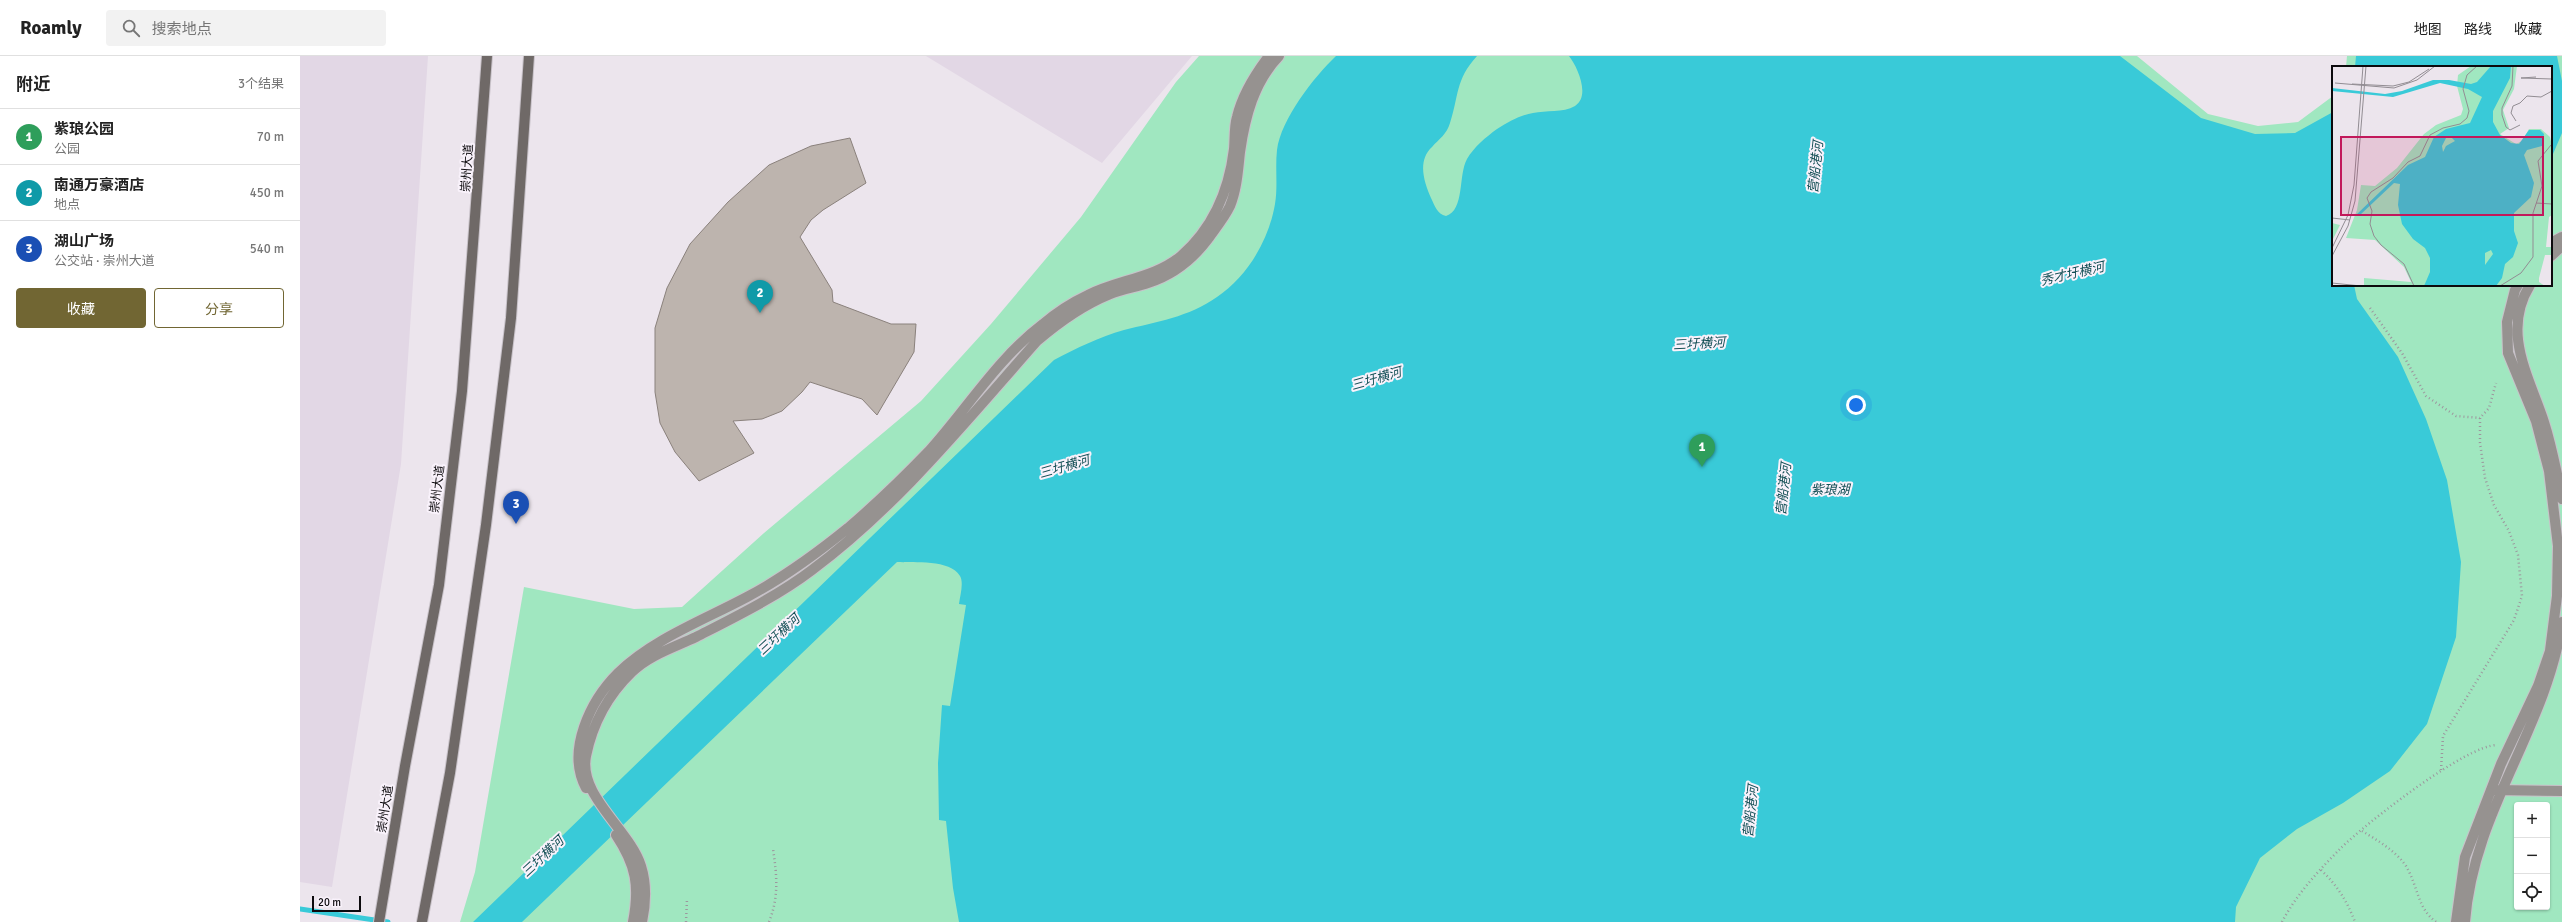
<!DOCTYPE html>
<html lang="zh">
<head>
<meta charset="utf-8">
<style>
  :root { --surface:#fff; --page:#f2f2f2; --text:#222; --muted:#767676; --line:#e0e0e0; --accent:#716633 }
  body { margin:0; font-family:Signika,"Noto Sans SC",sans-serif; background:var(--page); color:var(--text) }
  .controls { position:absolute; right:12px; bottom:12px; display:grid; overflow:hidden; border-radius:4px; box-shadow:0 1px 3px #0004 }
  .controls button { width:36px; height:36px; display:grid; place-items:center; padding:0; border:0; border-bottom:1px solid var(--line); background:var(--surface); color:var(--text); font:20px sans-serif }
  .scale { position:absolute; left:12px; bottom:10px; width:49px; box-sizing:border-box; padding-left:4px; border:2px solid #0c0a0d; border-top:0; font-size:11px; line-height:14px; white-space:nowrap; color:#0c0a0d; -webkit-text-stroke:3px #f9f2fb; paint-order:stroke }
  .you { position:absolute; left:1556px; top:349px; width:14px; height:14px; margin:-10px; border:3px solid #fff; border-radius:50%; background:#1a73e8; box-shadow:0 0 0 6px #1a73e833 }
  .badge { display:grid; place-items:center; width:26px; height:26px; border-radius:50%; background:var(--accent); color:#fff; font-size:13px; font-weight:700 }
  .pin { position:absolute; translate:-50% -33px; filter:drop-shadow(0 1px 2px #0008) }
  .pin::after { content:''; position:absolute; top:21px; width:14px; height:12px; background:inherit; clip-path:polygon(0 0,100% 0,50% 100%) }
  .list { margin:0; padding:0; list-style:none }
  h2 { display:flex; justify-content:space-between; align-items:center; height:52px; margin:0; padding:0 16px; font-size:17px }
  h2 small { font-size:13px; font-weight:400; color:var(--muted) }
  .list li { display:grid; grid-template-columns:26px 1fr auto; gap:12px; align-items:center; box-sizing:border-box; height:56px; padding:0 16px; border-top:1px solid var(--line) }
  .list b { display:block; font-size:15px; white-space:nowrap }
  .list p { margin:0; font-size:13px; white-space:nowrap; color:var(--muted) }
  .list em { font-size:13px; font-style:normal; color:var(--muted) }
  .actions { display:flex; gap:8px; padding:12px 16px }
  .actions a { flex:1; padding:9px 0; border:1px solid var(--accent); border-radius:4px; text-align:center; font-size:14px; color:var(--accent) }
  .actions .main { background:var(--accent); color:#fff }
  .icon { flex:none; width:22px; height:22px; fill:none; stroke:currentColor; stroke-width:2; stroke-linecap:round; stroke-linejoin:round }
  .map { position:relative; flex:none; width:2262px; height:866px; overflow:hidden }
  header { display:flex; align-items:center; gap:24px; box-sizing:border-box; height:56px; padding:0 20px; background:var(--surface); border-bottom:1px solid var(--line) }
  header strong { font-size:19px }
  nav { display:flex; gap:22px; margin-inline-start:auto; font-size:14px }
  .search { width:280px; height:36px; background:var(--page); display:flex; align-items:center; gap:10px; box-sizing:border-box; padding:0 14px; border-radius:4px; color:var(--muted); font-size:15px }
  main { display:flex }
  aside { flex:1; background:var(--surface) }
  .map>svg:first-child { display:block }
  .built { fill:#e2d7e5 }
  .green { fill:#a0e7c0; fill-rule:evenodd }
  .water { fill:#39cad8 }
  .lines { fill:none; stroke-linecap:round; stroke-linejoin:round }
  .stream { stroke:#39cad8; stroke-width:5 }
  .building { fill:#bdb4ae; stroke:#8a817c }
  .street-casing { stroke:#c8c2c9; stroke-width:12 }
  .secondary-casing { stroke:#c8c2c9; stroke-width:12 }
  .path { stroke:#9c979d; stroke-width:2.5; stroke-dasharray:1 3; stroke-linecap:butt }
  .street { stroke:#969290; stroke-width:10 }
  .secondary { stroke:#6f6967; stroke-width:10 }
  .labels { text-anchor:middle; stroke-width:4; stroke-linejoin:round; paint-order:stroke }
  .street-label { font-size:12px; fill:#0c0a0d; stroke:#f9f2fb }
  .water-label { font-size:13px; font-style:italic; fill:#134f55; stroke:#f9f2fb }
  .inset-road { fill:none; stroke:#928d93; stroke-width:1 }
  .view { fill:#c2185b; fill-opacity:0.15; stroke:#c2185b; stroke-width:2 }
  .inset-edge { fill:none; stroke:#0c0a0d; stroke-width:2 }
</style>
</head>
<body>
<header>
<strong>Roamly</strong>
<div class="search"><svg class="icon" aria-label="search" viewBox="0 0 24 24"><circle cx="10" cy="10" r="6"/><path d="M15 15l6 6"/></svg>搜索地点</div>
<nav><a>地图</a><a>路线</a><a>收藏</a></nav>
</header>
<main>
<aside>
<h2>附近<small>3个结果</small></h2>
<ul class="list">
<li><span class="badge" style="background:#2e9e5b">1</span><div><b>紫琅公园</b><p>公园</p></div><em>70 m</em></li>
<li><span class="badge" style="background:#0f9aa8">2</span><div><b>南通万豪酒店</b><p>地点</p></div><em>450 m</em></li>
<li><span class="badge" style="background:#1a4fb4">3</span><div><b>湖山广场</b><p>公交站 · 崇州大道</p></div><em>540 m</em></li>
</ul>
<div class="actions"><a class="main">收藏</a><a>分享</a></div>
</aside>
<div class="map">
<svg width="2262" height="866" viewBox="0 0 2262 866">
  <rect width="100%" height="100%" fill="#ece5ed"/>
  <!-- built -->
  <path class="built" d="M0 0H128L101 408 32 831 0 826Z
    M626 0H892L802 107Z"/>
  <!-- green -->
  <path class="green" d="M899 0H1837L1908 58 1958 70 1998 66 2033 40V229H2251V11H2046L2047 0H2262V866H160L175 816 224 531 334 553 382 551 464 477 621 345 691 268 781 161 876 26ZM2217 749H2247V851H2217Z"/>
  <!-- water -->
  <path class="water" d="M1036 0H1177C1155 24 1159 40 1150 67 1147 78 1139 83 1132 91 1117 105 1124 126 1131 142 1135 150 1137 158 1146 160 1165 154 1158 119 1167 103 1174 91 1186 81 1197 73 1208 66 1220 59 1233 57 1246 54 1263 57 1275 50 1291 40 1277 10 1269 0H1820L1901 62 1955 78 1995 77 2033 56V229H2054L2057 243 2098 301 2126 363 2147 424 2161 506 2156 581 2127 668 2090 715 2043 747 1997 773 1960 802 1936 851 1935 866H659L653 832 646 765 639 764 638 707 642 649 650 650 666 549 659 548C660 540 664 527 660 520 650 503 614 507 597 506L222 866H173L754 304C777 292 799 281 824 274 856 266 889 261 917 241 947 221 969 184 975 148 978 130 975 112 977 94 981 63 1014 21 1036 0Z
    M2056 0H2257L2262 25V77L2253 98 2251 100V11H2055Z"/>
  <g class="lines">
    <!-- stream -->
    <path class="stream" d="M0 853 88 866"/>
  </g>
  <!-- building -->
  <path class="building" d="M550 82 566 127 523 154 511 164 500 181 532 234 533 246 591 268H616L614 296 577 359 562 343 510 326 502 336 482 355 462 363 433 365 454 397 399 425 375 396 360 367 355 336V272L367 232 390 188 428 146 469 109 511 90Z"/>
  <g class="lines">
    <defs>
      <path id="street" d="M2251 187 2262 181
        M2251 200 2262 190
        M2230 229C2201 276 2229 320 2244 366 2252 391 2257 417 2262 443
        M286 732C266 695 290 645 318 617 353 583 404 564 447 541 483 522 516 498 548 472 576 448 604 421 629 395 667 353 697 303 743 268 756 257 773 246 788 239 817 224 855 222 881 200 913 172 929 134 934 93 935 83 934 71 937 61 942 40 956 17 969 0
        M2196 734 2262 735
        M316 779C336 809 340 830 333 866
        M342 866C346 847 347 829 341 810 330 774 278 740 286 700 293 666 308 639 332 616 349 599 375 591 396 581 435 561 478 540 512 514 598 450 666 365 737 285 759 266 783 249 810 238 822 233 836 231 848 227 873 219 893 203 908 183 915 173 925 161 930 150 937 133 938 114 940 96 945 61 954 26 979 0
        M2156 866 2165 801 2201 708 2238 630 2250 595 2257 540 2258 490 2249 415 2236 365 2208 297 2207 266 2215 234 2218 229
        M2165 866C2173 755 2246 674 2262 566"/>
      <path id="secondary" d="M79 866 105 710 139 529 162 335 187 0
        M122 866 150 717 186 469 211 262 229 0"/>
    </defs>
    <!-- street casing -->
    <use href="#street" class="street-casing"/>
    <!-- secondary casing -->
    <use href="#secondary" class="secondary-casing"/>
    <!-- path -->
    <path class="path" d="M2070 252 2102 297 2126 340 2156 360 2180 362
      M2141 714 2143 680 2214 564 2222 540 2218 499 2209 475 2194 449 2185 422 2180 387V362L2189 352 2196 327
      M2062 775C2077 784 2096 795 2106 810 2118 830 2117 852 2136 866
      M2021 814C2037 829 2047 845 2055 866
      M386 866 387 843
      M469 866C479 841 477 820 473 793
      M1982 866C1996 839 2019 814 2041 792 2065 768 2166 689 2197 689"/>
    <!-- street -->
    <use href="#street" class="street"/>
    <!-- secondary -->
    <use href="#secondary" class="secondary"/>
  </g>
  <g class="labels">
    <!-- street labels -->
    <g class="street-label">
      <text transform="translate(167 112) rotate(-86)" y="4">崇州大道</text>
      <text transform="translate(137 433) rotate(-83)" y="4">崇州大道</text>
      <text transform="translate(85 753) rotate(-81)" y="4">崇州大道</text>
    </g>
    <!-- water labels -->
    <g class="water-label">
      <text transform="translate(1515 111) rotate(-84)" y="5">营船港河</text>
      <text transform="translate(1772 217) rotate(-13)" y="5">秀才圩横河</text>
      <text transform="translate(1399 287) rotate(-3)" y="5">三圩横河</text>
      <text transform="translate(1076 322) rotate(-16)" y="5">三圩横河</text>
      <text transform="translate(764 410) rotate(-16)" y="5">三圩横河</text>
      <text transform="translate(1483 433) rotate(-84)" y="5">营船港河</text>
      <text x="1530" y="438">紫琅湖</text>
      <text transform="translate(478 578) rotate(-43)" y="5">三圩横河</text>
      <text transform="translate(1450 755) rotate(-84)" y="5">营船港河</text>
      <text transform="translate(242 800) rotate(-43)" y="5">三圩横河</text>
    </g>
  </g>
  <!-- overview -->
  <g transform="translate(2032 10)">
    <rect width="220" height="220" fill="#ece5ed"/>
    <path d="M139 0H185L182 23 171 44 177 62 168 68 184 78 190 75 197 63H209L218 71 220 80V149L217 151 214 181H220V189H213L207 212V216L213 220H32V212L79 216 72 201 43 174 14 172 25 144 29 119 43 120 65 102 92 68 104 59 129 49 131 43 125 20 126 9ZM0 157 8 159 0 175Z" fill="#a0e7c0"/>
    <path d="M159 0H179L178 12 161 45V56L168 69 179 77 187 78 197 64H208L212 68 210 80 195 84 192 89 202 117 199 131 182 147V165L186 177 181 191 173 198 170 212 164 220H92L98 206V192L93 182 81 173 70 158 66 139 68 118 62 117 28 149H24L76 99 93 91 102 71 114 63 138 57 150 31 136 23 108 17 61 31 0 25V22L53 28 70 25 101 14H117L139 18 145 16ZM118 70 123 75 114 80 111 86 110 80 114 72ZM159 184 161 188 153 199V187Z" fill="#39cad8" fill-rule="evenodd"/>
    <path class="inset-road" d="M181 0 180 20 170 42V49L174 61 178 64 188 59M189 12 220 13M189 12 204 11M3 17 62 22 85 14 103 0M20 18 61 20 77 16 97 3M184 55 179 47 181 40 188 37 195 30 209 31 220 25M204 137 220 138M0 152 18 154M0 182 16 149 22 119 31 0M0 190 16 160 23 135 34 0M0 217 29 220M82 220 72 198 49 179 42 170 38 158 40 145 35 132 39 126 61 112 76 96 88 90 98 69 111 62 128 58 135 52 137 45 131 23 135 9 145 0M168 220 189 207 201 191V147L210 120 206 95 219 79"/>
    <path class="view" d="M9 71H211V149H9Z"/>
    <rect width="220" height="220" class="inset-edge"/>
  </g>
</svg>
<div class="controls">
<button>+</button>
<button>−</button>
<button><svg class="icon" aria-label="locate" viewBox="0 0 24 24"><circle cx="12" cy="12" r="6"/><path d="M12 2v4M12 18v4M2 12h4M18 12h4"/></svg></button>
</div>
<div class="scale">20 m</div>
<div class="you"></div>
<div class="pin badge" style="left:1402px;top:411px;background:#2e9e5b">1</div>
<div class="pin badge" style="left:460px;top:257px;background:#0f9aa8">2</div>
<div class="pin badge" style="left:216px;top:468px;background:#1a4fb4">3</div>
</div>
</main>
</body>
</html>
